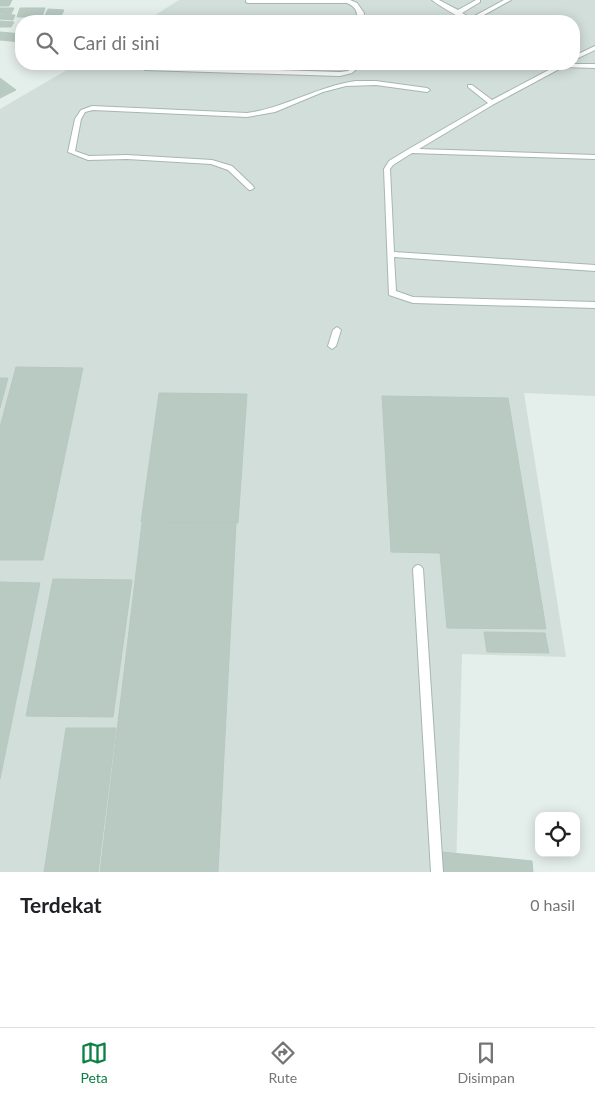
<!DOCTYPE html>
<html lang="id">
<head>
<meta charset="utf-8">
<style>
  :root { --surface:#fff; --page:#f6f6f6; --text:#202124; --muted:#757577; --line:#e0e0e0; --accent:#0b8043 }
  body { margin:0; font-family:Lato,sans-serif; background:var(--page); color:var(--text) }
  .controls { position:absolute; right:15px; bottom:15px; display:grid; overflow:hidden; border-radius:10px; box-shadow:0 2px 12px #0003 }
  .controls button { width:45px; height:45px; display:grid; place-items:center; padding:0; border:0; border-bottom:1px solid var(--line); background:var(--surface); color:var(--text); font:25px sans-serif }
  .list { margin:0; padding:0; list-style:none }
  h2 { display:flex; justify-content:space-between; align-items:center; height:65px; margin:0; padding:0 20px; font-size:21px }
  h2 small { font-size:16px; font-weight:400; color:var(--muted) }
  .icon { flex:none; width:28px; height:28px; fill:none; stroke:currentColor; stroke-width:2; stroke-linecap:round; stroke-linejoin:round }
  .map { position:relative; flex:none; width:595px; height:872px; overflow:hidden }
  .search { position:absolute; background:var(--surface); box-shadow:0 2px 12px #0003; left:15px; right:15px; top:15px; height:55px; display:flex; align-items:center; gap:12px; box-sizing:border-box; padding:0 18px; border-radius:20px; color:var(--muted); font-size:19px }
  .sheet { height:155px; background:var(--surface) }
  nav { display:flex; justify-content:space-around; align-items:center; box-sizing:border-box; height:70px; border-top:1px solid var(--line); background:var(--surface); font-size:14px; color:var(--muted) }
  nav a { display:grid; justify-items:center; gap:2px }
  nav .on { color:var(--accent) }
  .map>svg:first-child { display:block }
  .built { fill:#d2ded9 }
  .building { fill:#b9cac3; stroke:#b5c9c1 }
  .lines { fill:none; stroke-linecap:round; stroke-linejoin:round }
  .service-casing { stroke:#a6b7b2; stroke-width:2 }
  .service { fill:#fff; fill-rule:evenodd }
</style>
</head>
<body>
<div class="map">
<svg width="595" height="872" viewBox="0 0 595 872">
  <rect width="100%" height="100%" fill="#e4eeea"/>
  <!-- built -->
  <path class="built" d="M179 0H595V396L524 393 566 657 462 654 456 872H0V109L77 64H574V21H146Z"/>
  <!-- building -->
  <path class="building" d="M0 0H12L9 6H0Z
    M0 8H14L11 14 0 13Z
    M20 8H45L42 17H17Z
    M48 9 64 10 61 16H45Z
    M0 14 15 15 13 20 0 19Z
    M0 21 14 22 11 27H0Z
    M0 32 21 34V42L0 40Z
    M0 78 16 90 0 98Z
    M16 367 83 368 43 560H0V427Z
    M0 378H8L0 408Z
    M159 393 247 394 238 523 141 522Z
    M382 396 508 398 546 629 447 628 440 553 391 552Z
    M142 523H236L218 872H100Z
    M53 579 132 580 113 717 26 716Z
    M0 582 40 583 0 779Z
    M484 632 545 633 549 653 487 652Z
    M66 728H116L98 872H44Z
    M442 852 532 861 533 872H442Z"/>
  <g class="lines">
    <defs>
      <path id="service" d="M246 0H350L357 3 364 13 363 21H357C358 12 356 7 347 3H248L246 2Z
        M432 0H439L458 10 476 0H480V2L462 13 471 18 504 0H511L473 21C463 21 440 6 432 0Z
        M595 46V50L574 60V56Z
        M353 64H359V67L352 73 340 76 145 70 142 68 145 66 340 72 348 71 353 66Z
        M560 64H595V68L563 67 494 104 419 149 595 155V159L412 153 393 165 390 169 394 252 595 265V271L394 257 396 291 413 297 595 302V308L413 303 389 295 384 169 389 161 407 150 488 103 468 87V85H472L492 100Z
        M356 81H376L427 88 430 90 427 92 376 85 346 86 323 92 275 112 247 117 93 110 85 112 81 119 75 151 89 156 127 155 212 160 232 166 253 186 254 188 251 190H249L228 170 211 164 127 159 88 160 68 152 75 119 81 110 92 106 247 113C285 108 318 86 356 81Z
        M337 327 341 330 336 346 332 349 328 346 333 330Z
        M418 565 421 566 423 569 443 872H431L413 569 415 566Z"/>
    </defs>
    <!-- service casing -->
    <use href="#service" class="service-casing"/>
    <!-- service -->
    <use href="#service" class="service"/>
  </g>
</svg>
<div class="controls">
<button><svg class="icon" aria-label="locate" viewBox="0 0 24 24"><circle cx="12" cy="12" r="6"/><path d="M12 2v4M12 18v4M2 12h4M18 12h4"/></svg></button>
</div>
<div class="search"><svg class="icon" aria-label="search" viewBox="0 0 24 24"><circle cx="10" cy="10" r="6"/><path d="M15 15l6 6"/></svg>Cari di sini</div>
</div>
<section class="sheet">
<h2>Terdekat<small>0 hasil</small></h2>
<ul class="list">
</ul>
</section>
<nav>
<a class="on"><svg class="icon" aria-label="map" viewBox="0 0 24 24"><path d="M3 6l6-2 6 2 6-2v14l-6 2-6-2-6 2zM9 4v14M15 6v14"/></svg>Peta</a>
<a><svg class="icon" aria-label="directions" viewBox="0 0 24 24"><path d="M12 3l9 9-9 9-9-9zM9 14v-3h6M13 9l2 2-2 2"/></svg>Rute</a>
<a><svg class="icon" aria-label="saved" viewBox="0 0 24 24"><path d="M7 4h10v16l-5-4-5 4z"/></svg>Disimpan</a>
</nav>
</body>
</html>
